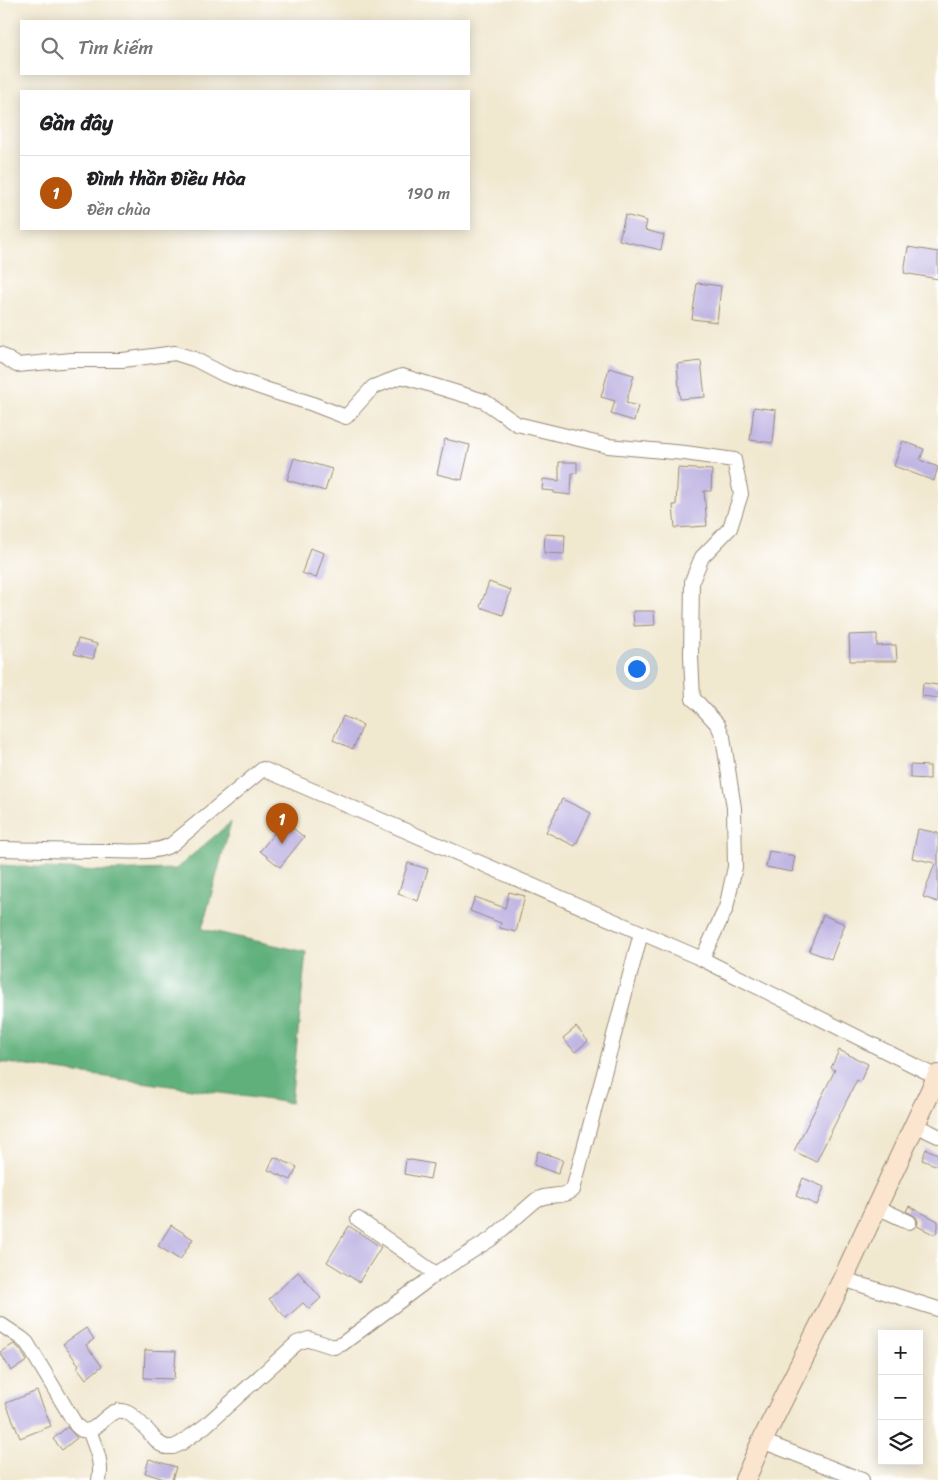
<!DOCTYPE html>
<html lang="vi">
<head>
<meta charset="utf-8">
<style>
  :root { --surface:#fff; --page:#f6f6f6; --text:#202124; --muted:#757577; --line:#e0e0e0; --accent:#b45309 }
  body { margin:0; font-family:Sriracha,sans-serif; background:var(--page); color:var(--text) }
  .controls { position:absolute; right:15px; bottom:15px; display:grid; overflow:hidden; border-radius:0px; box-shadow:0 2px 12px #0003 }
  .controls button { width:45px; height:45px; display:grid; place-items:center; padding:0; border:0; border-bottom:1px solid var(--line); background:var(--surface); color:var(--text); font:25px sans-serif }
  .you { position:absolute; left:636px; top:668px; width:18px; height:18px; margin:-12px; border:4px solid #fff; border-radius:50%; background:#1a73e8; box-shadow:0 0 0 8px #1a73e833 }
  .badge { display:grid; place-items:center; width:32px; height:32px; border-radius:50%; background:var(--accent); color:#fff; font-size:16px; font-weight:700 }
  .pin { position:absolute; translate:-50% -41px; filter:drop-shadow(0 1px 2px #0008) }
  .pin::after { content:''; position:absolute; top:26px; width:18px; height:15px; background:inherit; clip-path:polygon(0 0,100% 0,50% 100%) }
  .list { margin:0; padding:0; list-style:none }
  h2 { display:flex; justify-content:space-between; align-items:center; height:65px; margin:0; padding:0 20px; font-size:21px }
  h2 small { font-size:16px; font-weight:400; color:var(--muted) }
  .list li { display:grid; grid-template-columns:32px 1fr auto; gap:15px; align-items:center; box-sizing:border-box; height:75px; padding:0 20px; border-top:1px solid var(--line) }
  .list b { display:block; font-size:19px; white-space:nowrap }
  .list p { margin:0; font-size:16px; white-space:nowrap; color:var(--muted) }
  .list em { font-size:16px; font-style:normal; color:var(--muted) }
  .icon { flex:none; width:28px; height:28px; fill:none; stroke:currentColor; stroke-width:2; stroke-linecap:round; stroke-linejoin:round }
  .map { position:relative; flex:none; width:938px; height:1480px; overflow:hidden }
  .search { position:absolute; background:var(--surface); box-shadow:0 2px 12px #0003; left:20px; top:20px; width:450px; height:55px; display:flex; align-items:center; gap:12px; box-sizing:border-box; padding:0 18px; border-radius:0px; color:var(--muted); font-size:19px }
  .panel { position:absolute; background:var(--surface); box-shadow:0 2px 12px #0003; left:20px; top:90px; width:450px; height:140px; border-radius:0px }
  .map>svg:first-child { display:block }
  .forest { fill:#60b07b; stroke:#4e6d4c }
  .building { fill:#c0b5e3 }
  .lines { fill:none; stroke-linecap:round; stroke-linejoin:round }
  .street-casing { stroke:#968977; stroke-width:16 }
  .secondary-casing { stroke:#968977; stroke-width:22 }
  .street { stroke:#fff; stroke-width:14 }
  .secondary { stroke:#fbe5cf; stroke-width:20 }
</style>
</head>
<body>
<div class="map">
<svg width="938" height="1480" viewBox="0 0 938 1480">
  <rect width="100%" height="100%" fill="#fff"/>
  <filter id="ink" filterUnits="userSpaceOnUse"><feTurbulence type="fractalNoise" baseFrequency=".02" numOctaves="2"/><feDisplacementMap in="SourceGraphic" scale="10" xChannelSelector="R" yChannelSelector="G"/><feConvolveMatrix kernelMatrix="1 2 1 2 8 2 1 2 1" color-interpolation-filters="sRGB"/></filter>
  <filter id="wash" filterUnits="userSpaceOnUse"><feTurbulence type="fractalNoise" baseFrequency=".0096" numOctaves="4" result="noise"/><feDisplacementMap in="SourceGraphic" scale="20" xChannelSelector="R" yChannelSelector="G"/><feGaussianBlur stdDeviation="1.12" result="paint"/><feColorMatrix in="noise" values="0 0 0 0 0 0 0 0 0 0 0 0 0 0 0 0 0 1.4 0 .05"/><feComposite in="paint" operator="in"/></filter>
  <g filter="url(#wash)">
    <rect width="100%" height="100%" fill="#f1e8d0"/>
    <!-- forest -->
    <path class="forest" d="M231 822 202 929 306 952 291 1103 0 1062V865L99 871 176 869Z"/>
    <g id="blocks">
      <!-- building -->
      <path class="building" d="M625 215 647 221 645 230 664 235 661 250 619 240Z
        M908 247 938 252V279L904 273Z
        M697 283 721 286 717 322 692 319Z
        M701 361 705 397 680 399 677 364Z
        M609 368 634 375 626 403 638 406 634 421 611 414 615 401 601 397Z
        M754 407 776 410 773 443 750 440Z
        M445 439 470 445 462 480 437 474Z
        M903 441 924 449 920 460 938 467 934 481 894 466Z
        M294 458 332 469 325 491 287 480Z
        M559 462H577V473H572L571 495 554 493V491L542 490 543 479 559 481Z
        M678 468 712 470 711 491H704L707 526 675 528 673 505H676Z
        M545 534 565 535 564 554 544 553Z
        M310 548 324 553 316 578 302 573Z
        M489 582 511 590 503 615 480 607Z
        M633 611H654L655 625 634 626Z
        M877 634V646L896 645 897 661H850L849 635Z
        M78 639 97 644 93 659 74 654Z
        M923 683 938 685V698L922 696Z
        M343 716 363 725 353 749 333 740Z
        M910 765 930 766V779L910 778Z
        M562 799 591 813 575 846 546 832Z
        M284 821 304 837 280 867 260 851Z
        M918 829 938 833V902L923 897 935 863 912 858Z
        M769 851 795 856 792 872 766 867Z
        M408 863 428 869 418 901 398 894Z
        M509 892 525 896 516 932 500 928 501 923 470 911 475 897 505 908Z
        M823 915 845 924 831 959 809 951Z
        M576 1027 588 1041 575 1052 563 1038Z
        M839 1050 868 1064 860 1082 857 1080 816 1162 794 1151 835 1070 831 1068Z
        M926 1149 938 1154V1166L922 1160Z
        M538 1151 563 1160 558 1174 534 1165Z
        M274 1157 297 1167 291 1180 268 1170Z
        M406 1159 433 1164 430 1179 404 1174Z
        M803 1178 824 1187 817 1205 796 1196Z
        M909 1206 938 1221V1228L935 1235 917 1226 918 1221 916 1217 906 1211Z
        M171 1225 193 1239 180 1260 158 1246Z
        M349 1226 381 1247 359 1282 327 1262Z
        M298 1272 321 1298 309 1309 303 1303 286 1318 269 1299Z
        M86 1328 94 1339 86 1345 102 1366 86 1379 77 1367 79 1365 63 1344Z
        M14 1344 20 1349 27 1361 11 1371 0 1352Z
        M145 1350 176 1351 174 1379 144 1378Z
        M37 1391 51 1426 20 1438 6 1403Z
        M67 1427 77 1438 62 1450 53 1439Z
        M149 1459 176 1467 172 1480H168L145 1473Z"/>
    </g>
  </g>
  <g filter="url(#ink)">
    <use href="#blocks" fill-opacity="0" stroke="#968977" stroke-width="1"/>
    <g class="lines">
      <defs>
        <path id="street" d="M0 354 17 365 72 360H123L175 353 194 359 225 375 271 391 310 403 346 417 373 387 402 376 484 401 517 424 608 446 685 453 734 460 741 494 730 528 702 557 692 581 691 656 693 699 698 703 718 725 723 737 734 808 735 867 726 908 702 959
          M0 849C37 850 73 851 110 851 130 851 153 854 171 845L263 769 702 959 937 1077
          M915 1125 938 1136
          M877 1207 909 1222
          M358 1219 436 1274
          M843 1279 938 1309
          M0 1324 21 1338 27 1343 76 1425C78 1427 80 1429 82 1430 100 1435 108 1402 128 1413 137 1417 152 1436 160 1444L166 1447H173L180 1444 205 1426 297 1343 309 1339 334 1347 342 1344 436 1274 491 1239 536 1200C549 1192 562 1199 573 1190L641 933
          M89 1430C95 1447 103 1462 99 1480
          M762 1441 862 1480"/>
        <path id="secondary" d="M745 1480 762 1441 843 1279 938 1075"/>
      </defs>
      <!-- street casing -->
      <use href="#street" class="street-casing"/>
      <!-- secondary casing -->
      <use href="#secondary" class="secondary-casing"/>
      <!-- street -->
      <use href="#street" class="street"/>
      <!-- secondary -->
      <use href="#secondary" class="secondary"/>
    </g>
  </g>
</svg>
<div class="controls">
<button>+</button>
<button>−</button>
<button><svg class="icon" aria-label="layers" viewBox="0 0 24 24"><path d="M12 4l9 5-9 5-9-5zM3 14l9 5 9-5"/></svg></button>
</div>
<div class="you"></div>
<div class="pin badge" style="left:282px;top:844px">1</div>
<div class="search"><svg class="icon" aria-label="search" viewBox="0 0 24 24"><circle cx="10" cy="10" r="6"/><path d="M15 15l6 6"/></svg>Tìm kiếm</div>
<section class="panel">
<h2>Gần đây<small></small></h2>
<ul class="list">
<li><span class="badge">1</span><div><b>Đình thần Điều Hòa</b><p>Đền chùa</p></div><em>190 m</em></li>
</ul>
</section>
</div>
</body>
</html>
